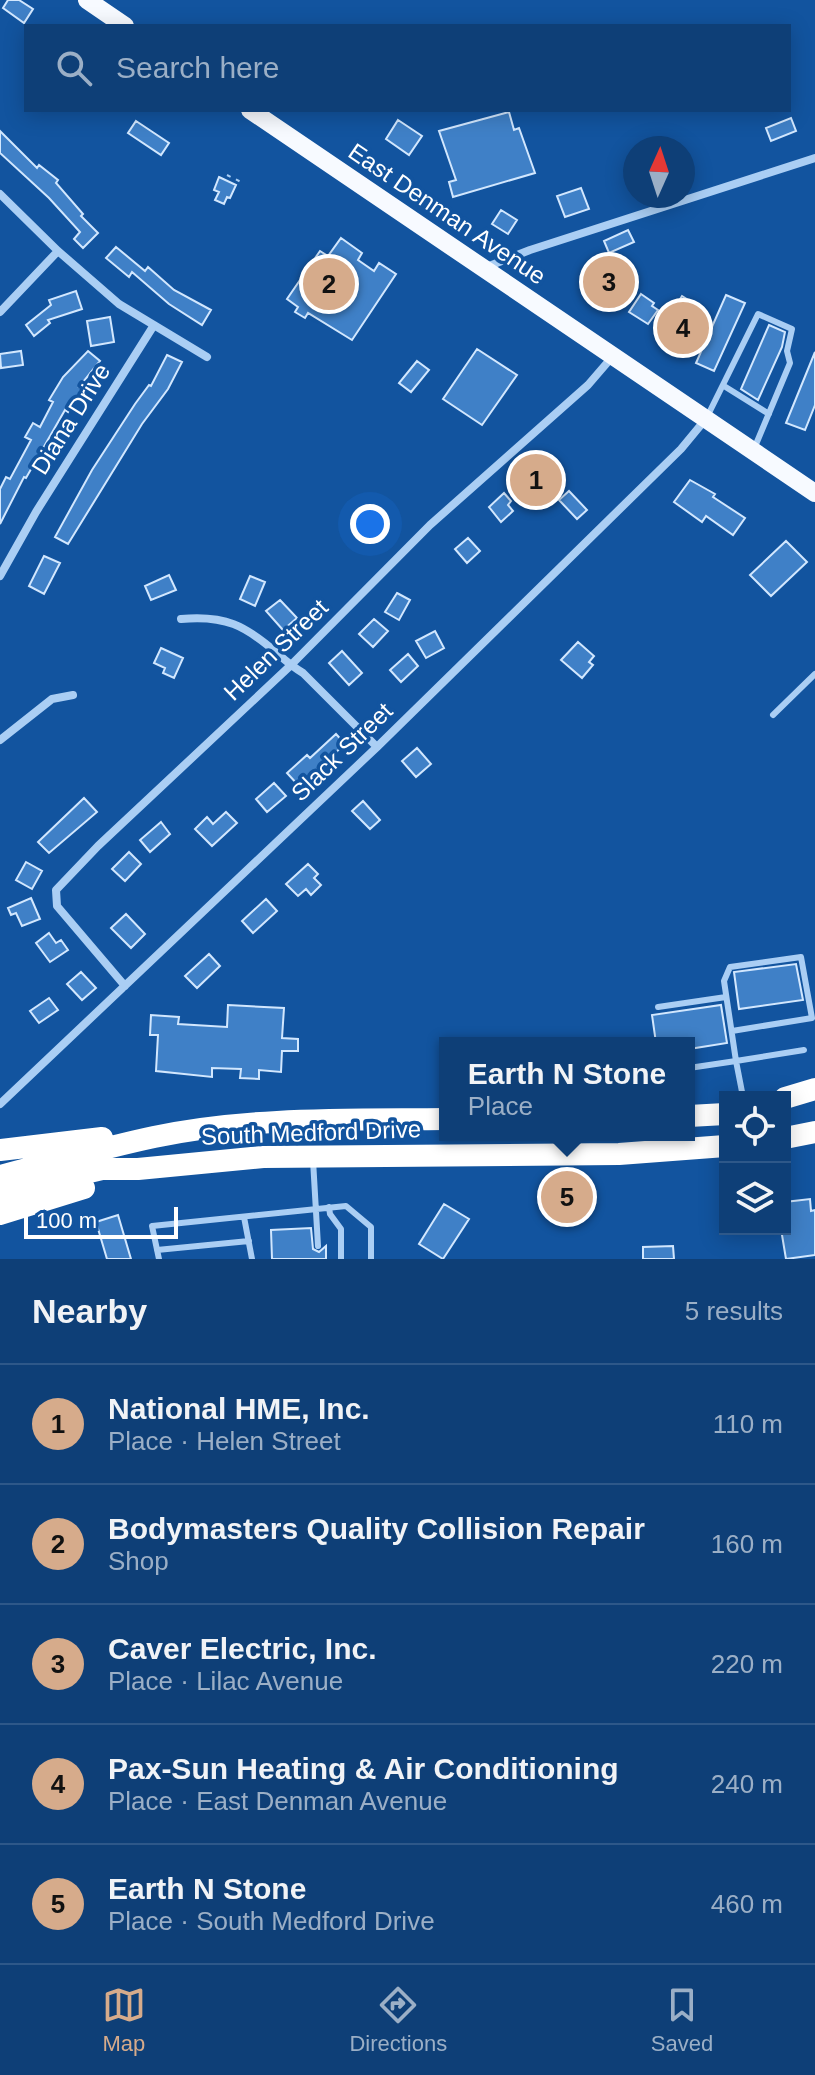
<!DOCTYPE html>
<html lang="en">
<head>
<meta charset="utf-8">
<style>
  :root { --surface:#0e3f77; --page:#17467c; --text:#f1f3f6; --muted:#9bafc6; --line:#2e5889; --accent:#d6ab8b }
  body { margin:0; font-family:Arial,sans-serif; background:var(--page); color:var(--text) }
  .controls { position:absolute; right:24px; bottom:24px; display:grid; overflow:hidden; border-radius:0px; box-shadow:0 4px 20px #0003 }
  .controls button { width:72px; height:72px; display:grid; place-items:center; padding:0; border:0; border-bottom:2px solid var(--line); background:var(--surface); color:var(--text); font:40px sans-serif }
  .compass { position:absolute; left:623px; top:136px; width:72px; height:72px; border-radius:50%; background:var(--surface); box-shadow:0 4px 20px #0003; rotate:3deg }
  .scale { position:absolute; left:24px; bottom:20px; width:154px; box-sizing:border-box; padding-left:8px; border:4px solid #fff; border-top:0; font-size:22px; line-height:28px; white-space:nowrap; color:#fff; -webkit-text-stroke:6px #12549f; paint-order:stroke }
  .you { position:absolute; left:370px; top:524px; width:28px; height:28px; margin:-20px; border:6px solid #fff; border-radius:50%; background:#1a73e8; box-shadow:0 0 0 12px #1a73e833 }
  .badge { display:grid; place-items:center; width:52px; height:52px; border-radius:50%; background:var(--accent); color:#111; font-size:26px; font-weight:700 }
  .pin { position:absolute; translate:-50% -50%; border:4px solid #fff; box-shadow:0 2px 8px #0006 }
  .popup { position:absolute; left:439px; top:1037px; width:256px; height:104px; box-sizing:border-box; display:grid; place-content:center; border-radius:0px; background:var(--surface); filter:drop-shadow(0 2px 6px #0005); font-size:26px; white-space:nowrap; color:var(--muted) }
  .popup b { font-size:30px; color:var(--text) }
  .popup::after { content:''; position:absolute; left:50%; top:100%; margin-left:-16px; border:16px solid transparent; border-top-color:var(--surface) }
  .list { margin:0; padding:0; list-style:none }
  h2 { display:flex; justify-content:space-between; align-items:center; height:104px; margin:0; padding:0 32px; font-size:34px }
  h2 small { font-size:26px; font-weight:400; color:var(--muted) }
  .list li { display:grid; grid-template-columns:52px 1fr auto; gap:24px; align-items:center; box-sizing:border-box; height:120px; padding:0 32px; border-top:2px solid var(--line) }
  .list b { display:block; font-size:30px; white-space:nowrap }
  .list p { margin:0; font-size:26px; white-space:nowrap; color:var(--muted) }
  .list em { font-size:26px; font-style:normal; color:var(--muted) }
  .icon { flex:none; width:44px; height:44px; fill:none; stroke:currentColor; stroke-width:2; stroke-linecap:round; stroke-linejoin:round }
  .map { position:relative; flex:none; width:815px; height:1259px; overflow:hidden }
  .search { position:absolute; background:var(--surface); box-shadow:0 4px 20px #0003; left:24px; right:24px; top:24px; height:88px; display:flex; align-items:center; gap:20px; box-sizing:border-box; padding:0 28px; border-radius:0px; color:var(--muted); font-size:30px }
  .sheet { height:704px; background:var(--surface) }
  nav { display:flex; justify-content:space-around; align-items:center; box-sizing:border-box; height:112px; border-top:2px solid var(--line); background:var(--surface); font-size:22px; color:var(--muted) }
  nav a { display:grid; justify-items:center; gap:4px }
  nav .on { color:var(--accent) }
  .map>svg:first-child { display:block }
  .building { fill:#3f80c7; stroke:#d2e7fe; stroke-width:2 }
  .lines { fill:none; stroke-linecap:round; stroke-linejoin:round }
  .path { stroke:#aacef4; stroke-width:2; stroke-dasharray:4 6; stroke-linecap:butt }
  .lane { stroke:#aacef4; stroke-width:6 }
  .street { stroke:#aacef4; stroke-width:8 }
  .primary { stroke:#f7faff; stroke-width:18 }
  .highway { stroke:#fff; stroke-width:22 }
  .labels { text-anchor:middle; stroke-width:7; stroke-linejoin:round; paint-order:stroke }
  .street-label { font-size:24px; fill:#fff; stroke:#12549f }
</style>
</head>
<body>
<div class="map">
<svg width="815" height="1259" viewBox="0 0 815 1259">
  <rect width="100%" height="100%" fill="#12549f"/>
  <!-- building -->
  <path class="building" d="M8 0H19L33 9 24 23 3 8Z
    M509 112 514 130 519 128 535 173 453 197 449 182 456 180 439 131Z
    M791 118 796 131 771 141 766 128Z
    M398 120 422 136 409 155 386 139Z
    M136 121 169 143 161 155 128 133Z
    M0 131 37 168 39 165 58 180 56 183 83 214 81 216 98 233 83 248 74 239 80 232 49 198 0 153Z
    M219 177 236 185 230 198 227 197 224 204 215 200 219 192 214 190Z
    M581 188 589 209 565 217 557 196Z
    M501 210 517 220 508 234 492 224Z
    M628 230 634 242 609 253 604 241Z
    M341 238 362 253 358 260 374 271 379 263 396 274 352 340 308 313 305 318 295 312 298 307 287 299 320 251 328 256Z
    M116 247 145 271 148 267 174 290 211 310 202 325 169 304 132 272 129 277 106 258Z
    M612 266 623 274 606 298 595 290Z
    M76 291 82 309 48 320 50 323 34 336 26 325 51 305 49 300Z
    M641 294 654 303 652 306 658 310 648 324 629 312Z
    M726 295 745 303 714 371 696 363Z
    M682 296 703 309 679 345 668 338 682 318 672 312Z
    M110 317 114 342 91 346 87 321Z
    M769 325 785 332 782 347 758 400 741 389Z
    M477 349 517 375 482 425 443 399Z
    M21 351 23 365 1 368 0 354Z
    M88 351 100 361 79 387 82 389 68 412 65 410 26 478 24 477 0 524V489L6 477 10 479 31 440 25 437 33 423 40 427 53 402 49 400 63 377Z
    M815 352V405L805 430 786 423Z
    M167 355 182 362 168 389 142 424 68 544 55 537 92 470 135 404 149 385 151 386Z
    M417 361 429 370 411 392 399 383Z
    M539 467 550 478 533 493 522 482Z
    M690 480 715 494 713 497 745 518 733 535 706 516 702 522 674 502Z
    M569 491 587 510 577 519 559 500Z
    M504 493 511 501 508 505 513 511 501 522 489 507Z
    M468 538 480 551 467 563 455 549Z
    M786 541 807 562 771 596 750 575Z
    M44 556 60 563 44 594 29 586Z
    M169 575 176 590 151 600 145 586Z
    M250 576 265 582 255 606 240 599Z
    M397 593 410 600 399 620 385 612Z
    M280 600 297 618 283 630 266 611Z
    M374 619 388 631 373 647 359 634Z
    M435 631 444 648 426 658 416 641Z
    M578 642 594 656 589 662 593 665 582 678 561 660Z
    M161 648 183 658 174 678 163 673 165 668 154 663Z
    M342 651 362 673 349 685 329 663Z
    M408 654 418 666 401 682 390 670Z
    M336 734 345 744 299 786 287 773 307 755 310 758Z
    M417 748 431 764 416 777 402 761Z
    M274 783 286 796 267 812 256 799Z
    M84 798 97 812 49 853 38 842Z
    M363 801 380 820 370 829 352 811Z
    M226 812 237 823 212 846 195 829 207 817 213 824Z
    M161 822 170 834 150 852 140 840Z
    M129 852 141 864 125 881 112 869Z
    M26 862 42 871 32 889 16 880Z
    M308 864 318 874 314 878 321 885 311 895 306 889 298 896 286 884Z
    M31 898 40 919 22 926 16 913 11 915 8 908Z
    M266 899 277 911 253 933 242 921Z
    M126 914 145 934 131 948 111 928Z
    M49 933 56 943 61 940 68 950 50 962 36 943Z
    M209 954 220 966 197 988 185 976Z
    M796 964 803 1000 739 1009 734 972Z
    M81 972 96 988 82 1000 67 984Z
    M49 998 58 1010 39 1023 30 1011Z
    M228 1005 284 1008 282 1038 298 1039V1051H282L281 1072 259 1070V1079L240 1078 241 1069 212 1068V1077L156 1071 158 1035H150L151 1015 179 1017 178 1024 227 1027Z
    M721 1005 727 1043 689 1049V1043H656L652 1015Z
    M810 1199 811 1211 815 1210V1255L786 1259 781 1229H785V1202Z
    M444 1204 469 1219 443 1259 419 1244Z
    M118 1215 131 1259H107L96 1222Z
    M311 1228 313 1249 319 1252 326 1246V1259H272L271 1230Z
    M673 1246 674 1259H643V1247Z"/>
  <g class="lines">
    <!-- path -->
    <path class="path" d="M227 175 243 183"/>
    <!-- lane -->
    <path class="lane" d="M724 386 769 414
      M707 417 758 314 792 329 787 351 790 363 754 449
      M773 715 815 674
      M658 1007 726 997
      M732 1031 812 1018 801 957 730 967 724 981 736 1061 804 1050
      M689 1068 736 1061 743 1097
      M313 1160 318 1246
      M329 1207 330 1214 341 1229V1259
      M244 1217 252 1259
      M157 1250 249 1241
      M159 1259 152 1226 346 1206 371 1227V1259"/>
    <!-- street -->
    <path class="street" d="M0 194 58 251 119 304 207 357
      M484 268 530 250 815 158
      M0 312 58 251
      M0 576 36 512 154 325
      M181 619C225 615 245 625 278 654 287 662 293 667 303 673L377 747
      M0 740 52 699 73 695
      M125 986 57 906 56 890 98 846 290 666 430 525 588 385 613 356
      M0 1104 377 747 681 449 705 420"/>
    <!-- primary -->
    <path class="primary" d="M87 0 125 26
      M250 110 815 493"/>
    <!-- highway -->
    <path class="highway" d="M785 1098 815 1089
      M689 1116 725 1114
      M785 1138 815 1132
      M0 1150 102 1138
      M0 1176C51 1163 102 1148 154 1137 249 1117 349 1120 445 1119
      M0 1193 102 1169H138L263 1157 619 1154 725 1146
      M0 1214 84 1188"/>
  </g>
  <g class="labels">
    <!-- street labels -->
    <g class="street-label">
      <text transform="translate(447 214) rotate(34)" y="8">East Denman Avenue</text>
      <text transform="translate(71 419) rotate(-58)" y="8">Diana Drive</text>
      <text transform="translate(276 650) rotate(-44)" y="8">Helen Street</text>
      <text transform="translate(342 752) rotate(-44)" y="8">Slack Street</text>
      <text transform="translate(311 1133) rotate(-2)" y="8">South Medford Drive</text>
    </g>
  </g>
</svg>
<div class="controls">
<button><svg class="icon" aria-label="locate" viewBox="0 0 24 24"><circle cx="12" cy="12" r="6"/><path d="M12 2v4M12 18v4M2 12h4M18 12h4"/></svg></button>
<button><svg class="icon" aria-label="layers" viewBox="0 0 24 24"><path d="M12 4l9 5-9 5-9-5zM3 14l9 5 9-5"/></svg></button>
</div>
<svg class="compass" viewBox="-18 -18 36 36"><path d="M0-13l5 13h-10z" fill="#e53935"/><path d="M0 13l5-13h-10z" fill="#9bafc6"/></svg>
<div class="scale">100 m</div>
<div class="you"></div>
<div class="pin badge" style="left:536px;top:480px">1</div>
<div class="pin badge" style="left:329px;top:284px">2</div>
<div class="pin badge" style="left:609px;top:282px">3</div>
<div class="pin badge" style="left:683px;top:328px">4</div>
<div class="pin badge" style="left:567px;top:1197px">5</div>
<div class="popup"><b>Earth N Stone</b>Place</div>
<div class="search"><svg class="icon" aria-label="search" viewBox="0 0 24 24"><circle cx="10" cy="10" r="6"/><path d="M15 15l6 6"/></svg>Search here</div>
</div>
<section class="sheet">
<h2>Nearby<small>5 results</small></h2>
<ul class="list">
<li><span class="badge">1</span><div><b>National HME, Inc.</b><p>Place · Helen Street</p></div><em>110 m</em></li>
<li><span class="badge">2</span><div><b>Bodymasters Quality Collision Repair</b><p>Shop</p></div><em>160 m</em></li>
<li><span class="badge">3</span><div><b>Caver Electric, Inc.</b><p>Place · Lilac Avenue</p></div><em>220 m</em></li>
<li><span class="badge">4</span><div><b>Pax-Sun Heating &amp; Air Conditioning</b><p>Place · East Denman Avenue</p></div><em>240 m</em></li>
<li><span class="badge">5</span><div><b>Earth N Stone</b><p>Place · South Medford Drive</p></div><em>460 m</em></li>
</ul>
</section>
<nav>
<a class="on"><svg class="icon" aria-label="map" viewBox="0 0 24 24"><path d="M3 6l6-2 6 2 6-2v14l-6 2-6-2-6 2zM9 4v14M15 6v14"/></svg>Map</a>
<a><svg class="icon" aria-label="directions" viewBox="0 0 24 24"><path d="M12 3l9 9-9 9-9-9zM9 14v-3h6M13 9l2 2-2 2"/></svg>Directions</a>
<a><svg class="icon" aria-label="saved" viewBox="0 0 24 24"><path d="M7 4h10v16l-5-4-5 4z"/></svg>Saved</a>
</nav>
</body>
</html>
